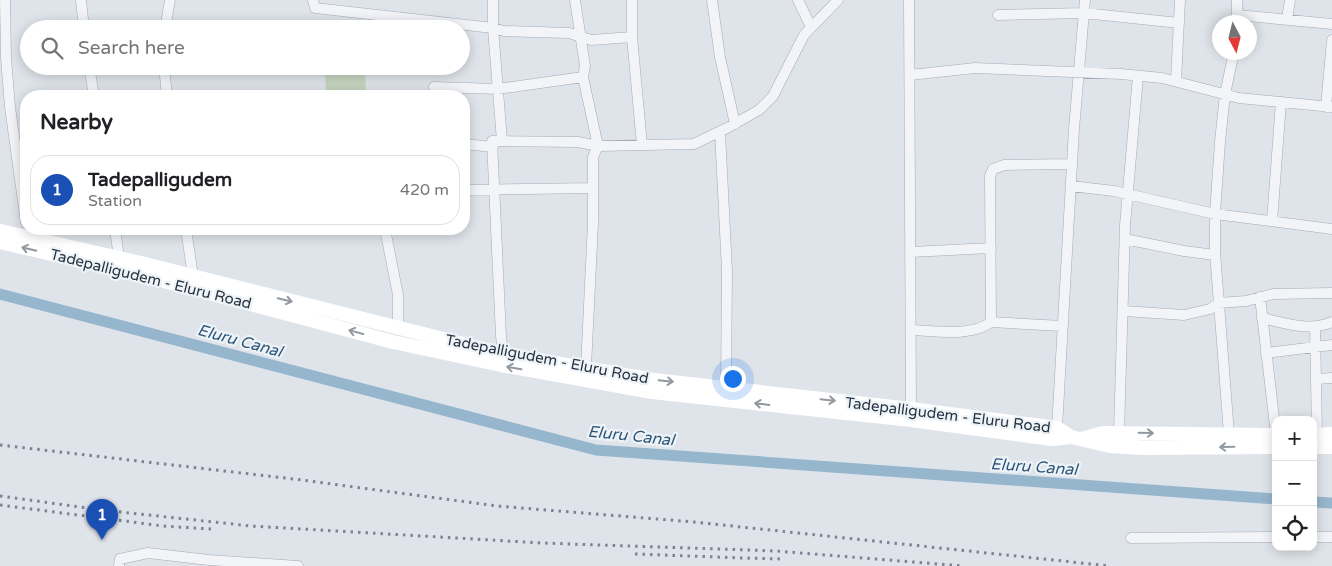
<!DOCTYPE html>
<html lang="en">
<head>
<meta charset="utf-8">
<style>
  :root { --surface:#fff; --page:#f6f6f6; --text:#202124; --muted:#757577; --line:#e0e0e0; --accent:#db385f }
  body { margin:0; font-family:"Varela Round",sans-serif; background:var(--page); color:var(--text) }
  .controls { position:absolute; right:15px; bottom:15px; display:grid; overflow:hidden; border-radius:10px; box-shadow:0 2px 12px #0003 }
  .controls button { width:45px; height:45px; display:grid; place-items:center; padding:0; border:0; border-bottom:1px solid var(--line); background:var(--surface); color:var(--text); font:25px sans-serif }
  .compass { position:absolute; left:1212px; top:15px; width:45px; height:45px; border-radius:50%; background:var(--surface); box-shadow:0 2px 12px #0003; rotate:173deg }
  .you { position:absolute; left:732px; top:378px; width:18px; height:18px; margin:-12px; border:4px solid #fff; border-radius:50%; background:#1a73e8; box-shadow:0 0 0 8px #1a73e833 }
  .badge { display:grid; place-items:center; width:32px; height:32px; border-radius:50%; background:var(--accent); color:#fff; font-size:16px; font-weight:700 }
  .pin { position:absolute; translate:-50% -41px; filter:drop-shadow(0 1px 2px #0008) }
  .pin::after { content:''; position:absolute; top:26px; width:18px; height:15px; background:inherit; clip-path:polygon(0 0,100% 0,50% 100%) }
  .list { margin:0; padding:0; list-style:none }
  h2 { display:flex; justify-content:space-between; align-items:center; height:65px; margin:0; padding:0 20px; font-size:21px }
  h2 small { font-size:16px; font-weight:400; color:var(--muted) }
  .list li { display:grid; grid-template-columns:32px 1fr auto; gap:15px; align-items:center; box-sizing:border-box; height:70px; margin:0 10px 10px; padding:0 10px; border:1px solid var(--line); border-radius:20px }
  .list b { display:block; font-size:19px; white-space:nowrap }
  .list p { margin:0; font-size:16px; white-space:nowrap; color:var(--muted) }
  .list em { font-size:16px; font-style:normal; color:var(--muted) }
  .icon { flex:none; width:28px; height:28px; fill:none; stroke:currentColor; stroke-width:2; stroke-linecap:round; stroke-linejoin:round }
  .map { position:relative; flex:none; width:1332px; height:566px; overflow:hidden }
  .search { position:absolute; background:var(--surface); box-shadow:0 2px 12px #0003; left:20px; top:20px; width:450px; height:55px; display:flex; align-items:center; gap:12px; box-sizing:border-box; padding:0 18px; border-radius:28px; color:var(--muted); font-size:19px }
  .panel { position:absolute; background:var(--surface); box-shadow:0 2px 12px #0003; left:20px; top:90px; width:450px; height:145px; border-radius:20px }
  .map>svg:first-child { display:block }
  .green { fill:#c6d4bf }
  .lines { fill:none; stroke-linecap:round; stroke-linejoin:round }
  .canal { stroke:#96b6cd; stroke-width:11 }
  .minor-casing { stroke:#a4abb4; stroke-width:11 }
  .minor { stroke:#f2f4f7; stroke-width:10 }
  .secondary { stroke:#fff; stroke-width:14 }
  .rail { stroke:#778595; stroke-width:3; stroke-dasharray:2.5 5; stroke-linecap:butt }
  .oneway { stroke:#9299a0 }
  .labels { text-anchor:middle; stroke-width:4.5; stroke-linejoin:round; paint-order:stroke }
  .street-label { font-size:15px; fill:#263342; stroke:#eef3f7 }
  .water-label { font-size:16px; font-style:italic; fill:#2c567a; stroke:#eef3f7 }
</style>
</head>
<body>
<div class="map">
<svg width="1332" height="566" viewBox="0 0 1332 566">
  <rect width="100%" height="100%" fill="#dfe4ea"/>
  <!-- green -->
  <path class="green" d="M325 66H365L366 96H326Z"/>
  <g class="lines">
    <!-- canal -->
    <path class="canal" d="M0 294 596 450 1276 499
      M1313 502 1332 503"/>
    <defs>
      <path id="minor" d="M5 0 6 58 10 107 26 223
        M81 0 84 29
        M313 0 315 8 493 28 504 31 569 33 591 40 632 37
        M493 0V28L502 141
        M575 0 585 66 583 77 598 146 593 157V223L586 367
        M632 0V37L642 145
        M712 0 720 57 735 124
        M798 0 811 27
        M909 0 911 409
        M998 15 1084 13 1179 23
        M1237 15 1332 24
        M1287 19 1290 0
        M1237 22V0
        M140 29 166 25
        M165 29 170 0
        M89 66 94 96
        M164 66 167 96
        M910 75 975 68 1121 74 1162 78 1239 98 1332 107
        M1176 81 1180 0
        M434 87 498 89 583 77
        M1326 107 1332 40
        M720 132 727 271 726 387
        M464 144 493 147
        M1071 186 1114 191 1215 214 1332 229
        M464 190 593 188
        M1272 221 1281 102
        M115 229 119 258
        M186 229 193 276
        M385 229 398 295V328
        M1125 239 1184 251 1215 255
        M911 252 991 248
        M1260 297 1276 435
        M1124 311 1184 315 1210 309 1219 303 1246 301 1273 294 1332 293
        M1262 318C1286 323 1308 332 1332 322
        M991 322 1062 326
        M1315 327 1317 434
        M912 330C935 331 972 337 991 322L990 176 993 169 1004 165 1072 164
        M1266 353 1332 345
        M503 354 501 336 492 141 578 142 598 146 694 144 727 128 759 110 773 96 804 35 838 0
        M1317 379 1332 378
        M1057 428 1074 129 1085 0
        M1119 433 1125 225 1138 76
        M1229 434 1215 252V214L1220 142 1225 94 1234 52
        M1313 537H1332
        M1131 538 1276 537
        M119 566 120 559 148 553 209 560 298 566"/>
    </defs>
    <!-- minor casing -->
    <use href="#minor" class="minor-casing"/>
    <!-- minor -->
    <use href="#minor" class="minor"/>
    <!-- secondary -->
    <path class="secondary" d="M0 231 141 263 503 354 654 380 911 409 1057 428 1071 437
      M0 242 138 274 393 342 501 365 652 392 911 420 1052 439 1071 437 1110 446 1143 448 1276 447
      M1313 435 1332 434
      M1081 439 1103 433 1276 435
      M1313 447H1332"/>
    <!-- rail -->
    <path class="rail" d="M0 445 302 480 497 506 694 522 1110 566
      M0 496 102 510 251 526 542 543 776 551 963 566
      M0 505 163 526 211 529
      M635 554 743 558 785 559"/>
  </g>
  <!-- one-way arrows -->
  <defs><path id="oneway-shaft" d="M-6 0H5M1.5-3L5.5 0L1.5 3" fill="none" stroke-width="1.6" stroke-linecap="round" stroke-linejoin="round" transform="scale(1.25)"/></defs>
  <g class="oneway">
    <use href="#oneway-shaft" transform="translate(29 249) rotate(-167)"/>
    <use href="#oneway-shaft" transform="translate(285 300) rotate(14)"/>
    <use href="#oneway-shaft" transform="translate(356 332) rotate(-165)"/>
    <use href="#oneway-shaft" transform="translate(514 368) rotate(-170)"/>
    <use href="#oneway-shaft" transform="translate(666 381) rotate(6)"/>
    <use href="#oneway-shaft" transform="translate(828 400) rotate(6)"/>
    <use href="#oneway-shaft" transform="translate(762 404) rotate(-173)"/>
    <use href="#oneway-shaft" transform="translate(1146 433) rotate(1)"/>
    <use href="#oneway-shaft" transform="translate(1227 447) rotate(179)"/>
  </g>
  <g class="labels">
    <!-- street labels -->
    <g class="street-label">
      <text transform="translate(151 279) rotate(14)" y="5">Tadepalligudem - Eluru Road</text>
      <text transform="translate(547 359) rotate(11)" y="5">Tadepalligudem - Eluru Road</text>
      <text transform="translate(948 415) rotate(7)" y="5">Tadepalligudem - Eluru Road</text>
    </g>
    <!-- water labels -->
    <g class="water-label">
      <text transform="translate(240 340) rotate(15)" y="6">Eluru Canal</text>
      <text transform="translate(631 435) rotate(6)" y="6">Eluru Canal</text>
      <text transform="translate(1034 466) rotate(4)" y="6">Eluru Canal</text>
    </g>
  </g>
</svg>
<div class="controls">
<button>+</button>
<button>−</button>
<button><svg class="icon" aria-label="locate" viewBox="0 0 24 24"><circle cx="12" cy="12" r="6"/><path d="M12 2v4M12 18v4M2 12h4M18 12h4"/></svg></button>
</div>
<svg class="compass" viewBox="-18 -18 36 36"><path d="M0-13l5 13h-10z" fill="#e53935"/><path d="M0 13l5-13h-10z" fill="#757577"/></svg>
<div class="you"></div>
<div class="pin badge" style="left:102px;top:540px;background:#1a4fb4">1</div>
<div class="search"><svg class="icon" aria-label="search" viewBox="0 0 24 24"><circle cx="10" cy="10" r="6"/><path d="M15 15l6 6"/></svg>Search here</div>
<section class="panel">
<h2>Nearby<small></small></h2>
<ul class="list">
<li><span class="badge" style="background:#1a4fb4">1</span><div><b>Tadepalligudem</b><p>Station</p></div><em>420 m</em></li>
</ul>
</section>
</div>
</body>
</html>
